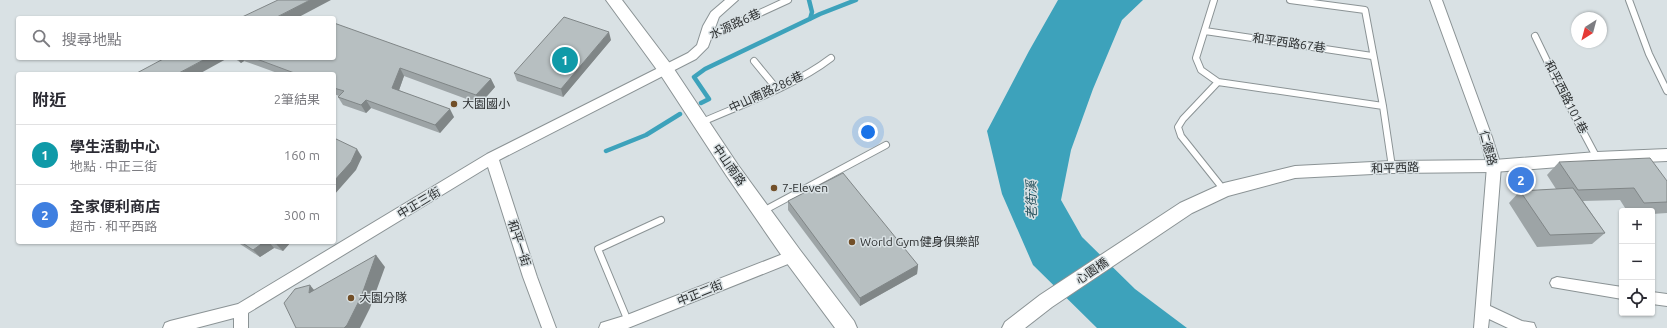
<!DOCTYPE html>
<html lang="zh-TW">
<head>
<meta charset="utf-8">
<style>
  :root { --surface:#fff; --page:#f7f7f7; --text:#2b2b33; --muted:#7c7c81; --line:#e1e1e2; --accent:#111827 }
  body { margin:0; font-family:Ubuntu,"Noto Sans TC",sans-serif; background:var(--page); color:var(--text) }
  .controls { position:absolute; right:12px; bottom:12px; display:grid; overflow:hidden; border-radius:4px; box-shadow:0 1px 3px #0004 }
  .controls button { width:36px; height:36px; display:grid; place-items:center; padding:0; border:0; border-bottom:1px solid var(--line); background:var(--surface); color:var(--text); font:20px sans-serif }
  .compass { position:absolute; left:1571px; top:12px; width:36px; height:36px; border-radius:50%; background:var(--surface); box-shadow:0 1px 3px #0004; rotate:216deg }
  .you { position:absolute; left:868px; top:132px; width:14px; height:14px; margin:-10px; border:3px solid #fff; border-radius:50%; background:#1a73e8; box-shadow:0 0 0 6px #1a73e833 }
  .badge { display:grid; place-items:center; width:26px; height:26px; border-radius:50%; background:var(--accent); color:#fff; font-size:13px; font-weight:700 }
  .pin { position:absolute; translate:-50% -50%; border:2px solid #fff; box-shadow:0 1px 4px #0006 }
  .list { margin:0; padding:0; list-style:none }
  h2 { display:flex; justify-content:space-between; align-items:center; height:52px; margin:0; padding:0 16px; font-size:17px }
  h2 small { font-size:13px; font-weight:400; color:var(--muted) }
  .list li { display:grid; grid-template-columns:26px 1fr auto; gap:12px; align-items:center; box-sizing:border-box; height:60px; padding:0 16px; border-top:1px solid var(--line) }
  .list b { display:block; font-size:15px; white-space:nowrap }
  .list p { margin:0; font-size:13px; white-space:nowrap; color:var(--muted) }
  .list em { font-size:13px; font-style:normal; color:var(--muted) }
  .icon { flex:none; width:22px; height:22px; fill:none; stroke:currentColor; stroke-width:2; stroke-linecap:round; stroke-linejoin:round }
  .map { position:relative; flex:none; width:1667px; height:328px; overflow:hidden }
  .search { position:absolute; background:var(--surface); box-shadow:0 1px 3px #0004; left:16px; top:16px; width:320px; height:44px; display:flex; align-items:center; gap:10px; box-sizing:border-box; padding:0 14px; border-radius:4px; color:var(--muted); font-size:15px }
  .panel { position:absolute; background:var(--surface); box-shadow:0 1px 3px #0004; left:16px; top:72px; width:320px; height:172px; border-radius:4px }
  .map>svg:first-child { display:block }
  .water { fill:#3da2bb }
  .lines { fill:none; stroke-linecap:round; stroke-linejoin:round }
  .stream { stroke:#3da2bb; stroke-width:4.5 }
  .service-casing { stroke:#8b9395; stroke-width:8 }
  .minor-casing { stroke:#8b9395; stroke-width:2 }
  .tertiary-casing { stroke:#8b9395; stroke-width:2 }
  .secondary-casing { stroke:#8b9395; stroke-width:2 }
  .service { stroke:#fff; stroke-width:6 }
  .minor { fill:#fff; fill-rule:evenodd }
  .tertiary { fill:#fff; fill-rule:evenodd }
  .secondary { fill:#fff; fill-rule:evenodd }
  .wall { fill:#9da4a6 }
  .shaded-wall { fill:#808687 }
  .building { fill:#b7bfc1; stroke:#808687 }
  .poi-dot { fill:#724f28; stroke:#d9e1e4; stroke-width:1.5 }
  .labels { text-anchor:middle; stroke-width:3; stroke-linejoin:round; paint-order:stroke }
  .street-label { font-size:12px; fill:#2c2f30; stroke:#d9e1e4 }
  .poi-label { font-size:12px; fill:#2c2f30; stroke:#d9e1e4; text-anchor:start }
  .water-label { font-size:13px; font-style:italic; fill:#244f5a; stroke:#d9e1e4 }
</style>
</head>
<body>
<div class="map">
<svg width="1667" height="328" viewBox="0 0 1667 328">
  <rect width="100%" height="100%" fill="#d9e1e4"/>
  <!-- water -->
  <path class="water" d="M1058 0H1143L1122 20 1093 89 1071 150 1061 200 1082 237 1135 289 1187 328H1097L1033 265 1002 194 987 131 1029 51Z"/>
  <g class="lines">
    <!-- stream -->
    <path class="stream" d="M809 0 812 12 810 19
      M701 103 709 99 694 77 705 69 820 14 856 0
      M606 151 646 135 680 114"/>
    <defs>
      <path id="service" d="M1214 0 1196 58 1201 70 1218 82 1383 106
        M1290 0 1365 10 1383 106 1392 167
        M1629 0 1649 54 1667 91
        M1205 31 1372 56
        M1535 36 1564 96 1597 158
        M706 38 788 0
        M754 61 777 89
        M1218 82 1183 119 1178 127 1181 136 1224 190
        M700 123C741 105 796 85 831 58
        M763 211 886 145
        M628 321 598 249 661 220"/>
      <path id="minor" d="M725 0H738L719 17 708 47 696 59 499 160 537 277 556 328H542L523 277 488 167 248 313V328H234V318L196 328H163L165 323 170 321 238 304 487 154 688 53 697 45 703 26 711 12Z
        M1430 0H1442L1492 137 1501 166 1490 306 1522 321 1534 323 1536 328H1508L1489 319 1488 328H1474L1487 166 1480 137Z
        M793 250 798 252 800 256 798 260 628 328H599L601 323 627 315Z
        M1557 277 1622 287V299L1552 287 1550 283 1552 279Z
        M1652 292 1667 294V306L1652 304Z"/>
      <path id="tertiary" d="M1667 149V161L1597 164 1494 172 1392 173 1295 178 1228 196 1192 213 1052 307 1025 328H1002L1005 322 1040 295 1180 203 1224 183 1295 166 1392 161 1494 160 1597 152Z"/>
      <path id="secondary" d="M606 0H622L672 66 738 165 800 250 854 321 857 328H835L786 262 726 175 660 74Z"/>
    </defs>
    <!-- service casing -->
    <use href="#service" class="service-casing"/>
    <!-- minor casing -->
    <use href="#minor" class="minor-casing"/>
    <!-- tertiary casing -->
    <use href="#tertiary" class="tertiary-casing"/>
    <!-- secondary casing -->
    <use href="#secondary" class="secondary-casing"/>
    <!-- service -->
    <use href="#service" class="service"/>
    <!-- minor -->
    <use href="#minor" class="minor"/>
    <!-- tertiary -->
    <use href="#tertiary" class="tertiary"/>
    <!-- secondary -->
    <use href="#secondary" class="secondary"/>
  </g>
  <!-- wall -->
  <path class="wall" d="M611 40 563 97 517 81 514 73Z
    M234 58H334L491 79 495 87 480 104 404 76 399 90 454 117 440 133 371 108 366 113 343 105 338 97 339 96 334 94V74H280L244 61 241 63Z
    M1559 162 1667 181V213L1652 214V211H1627L1620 200 1583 201 1605 233 1592 244 1537 247 1509 203 1520 191 1556 189 1547 175Z
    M788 201 918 265 917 274 860 306 788 210Z
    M238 242H291L283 251 274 248 260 257 240 244Z"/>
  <!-- shaded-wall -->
  <path class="shaded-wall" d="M310 0H331L297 18H275Z
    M609 32 611 40 563 97 561 89Z
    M207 58H228L199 74H177Z
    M237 58H243L244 61 241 63Z
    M400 68 404 76 397 96 392 88Z
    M491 79 495 87 480 104 476 95Z
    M366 100 371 108 366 113 361 105Z
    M450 109 454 117 440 133 435 125Z
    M357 149 362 157 356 170 334 195V181Z
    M264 242H269L274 248 260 257 253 250Z
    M278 242H291L283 251 276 244Z
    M376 255 385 267 370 308 360 328H344Z
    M918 265 917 274 860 306V298Z
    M310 285 319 296 309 293Z"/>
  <!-- building -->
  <path class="building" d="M278 0H310L275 18H240Z
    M564 17 609 32 561 89 514 73Z
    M334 23 491 79 476 95 400 68 392 88 450 109 435 125 366 100 361 105 338 97 344 91 334 88V74H297L254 58H334Z
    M165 58H207L177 74H135Z
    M334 138 357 149 351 162 334 181Z
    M1650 158 1667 181V202L1644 203 1634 188 1578 190 1559 162Z
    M843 173 918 265 860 298 788 201Z
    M1573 188 1605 233 1550 235 1520 191Z
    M241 242H264L253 250Z
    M272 242H278L276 244Z
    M376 255 361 297 347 325 344 328H296L284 303 295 289 310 285 309 293Z"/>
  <!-- markers -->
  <g class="poi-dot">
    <circle cx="454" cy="104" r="4"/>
    <circle cx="774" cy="188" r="4"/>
    <circle cx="852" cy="242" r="4"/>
    <circle cx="351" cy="298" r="4"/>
  </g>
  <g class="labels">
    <!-- street labels -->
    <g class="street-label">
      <text transform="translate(735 24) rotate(-25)" y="4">水源路6巷</text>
      <text transform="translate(1289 43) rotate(8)" y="4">和平西路67巷</text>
      <text transform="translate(766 92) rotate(-25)" y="4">中山南路286巷</text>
      <text transform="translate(1566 97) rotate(63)" y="4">和平西路101巷</text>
      <text transform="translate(1488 148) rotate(75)" y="4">仁德路</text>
      <text transform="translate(729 165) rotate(55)" y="4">中山南路</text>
      <text transform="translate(1395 168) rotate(-2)" y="4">和平西路</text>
      <text transform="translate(419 203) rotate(-31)" y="4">中正三街</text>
      <text transform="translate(519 243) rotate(72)" y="4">和平一街</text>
      <text transform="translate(1092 271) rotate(-34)" y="4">心園橋</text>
      <text transform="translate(700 293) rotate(-22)" y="4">中正二街</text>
    </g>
    <!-- poi labels -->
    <g class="poi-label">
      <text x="462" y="108">大園國小</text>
      <text x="782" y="192">7-Eleven</text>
      <text x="860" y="246">World Gym健身俱樂部</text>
      <text x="359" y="302">大園分隊</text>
    </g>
    <!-- water labels -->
    <g class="water-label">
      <text transform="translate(1031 200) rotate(-91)" y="5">老街溪</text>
    </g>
  </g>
</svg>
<div class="controls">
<button>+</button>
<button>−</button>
<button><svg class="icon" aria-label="locate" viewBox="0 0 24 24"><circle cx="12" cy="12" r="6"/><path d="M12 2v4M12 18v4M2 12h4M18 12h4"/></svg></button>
</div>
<svg class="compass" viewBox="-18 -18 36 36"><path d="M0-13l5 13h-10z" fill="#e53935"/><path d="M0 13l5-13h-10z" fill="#7c7c81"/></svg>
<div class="you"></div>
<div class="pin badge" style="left:565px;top:60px;background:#0f9aa8">1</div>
<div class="pin badge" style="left:1521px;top:180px;background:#3f7fe0">2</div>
<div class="search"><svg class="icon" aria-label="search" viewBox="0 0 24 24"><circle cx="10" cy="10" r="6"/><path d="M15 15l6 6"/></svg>搜尋地點</div>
<section class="panel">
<h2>附近<small>2筆結果</small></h2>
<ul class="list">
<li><span class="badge" style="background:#0f9aa8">1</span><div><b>學生活動中心</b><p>地點 · 中正三街</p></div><em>160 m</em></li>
<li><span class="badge" style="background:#3f7fe0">2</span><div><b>全家便利商店</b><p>超市 · 和平西路</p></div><em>300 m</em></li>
</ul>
</section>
</div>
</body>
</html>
